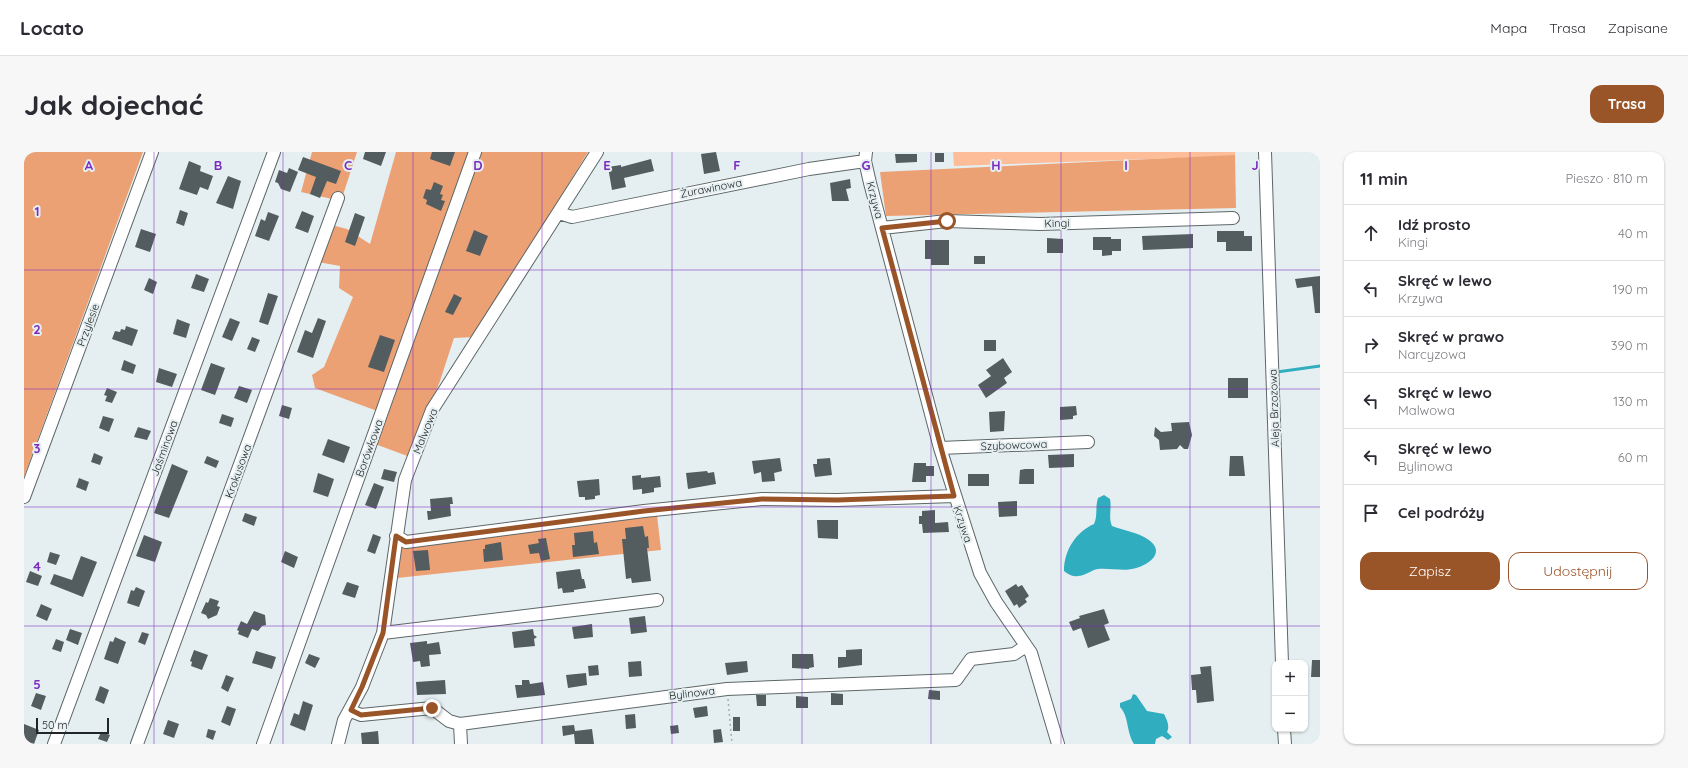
<!DOCTYPE html>
<html lang="pl">
<head>
<meta charset="utf-8">
<style>
  :root { --surface:#fff; --page:#f7f7f7; --text:#2b2b33; --muted:#7c7c81; --line:#e1e1e2; --accent:#995428 }
  body { margin:0; font-family:Quicksand,sans-serif; background:var(--page); color:var(--text) }
  .controls { position:absolute; right:12px; bottom:12px; display:grid; overflow:hidden; border-radius:8px; box-shadow:0 1px 3px #0004 }
  .controls button { width:36px; height:36px; display:grid; place-items:center; padding:0; border:0; border-bottom:1px solid var(--line); background:var(--surface); color:var(--text); font:20px sans-serif }
  .scale { position:absolute; left:12px; bottom:10px; width:73px; box-sizing:border-box; padding-left:4px; border:2px solid #222526; border-top:0; font-size:11px; line-height:14px; white-space:nowrap; color:#222526; -webkit-text-stroke:3px #e5eff1; paint-order:stroke }
  .stop { position:absolute; width:12px; height:12px; margin:-9px; border:3px solid #995428; border-radius:50%; background:#fff }
  .stop.end { background:#995428; border-color:#fff; box-shadow:0 1px 4px #0008 }
  .list { margin:0; padding:0; list-style:none }
  h2 { display:flex; justify-content:space-between; align-items:center; height:52px; margin:0; padding:0 16px; font-size:17px }
  h2 small { font-size:13px; font-weight:400; color:var(--muted) }
  .list li { display:grid; grid-template-columns:26px 1fr auto; gap:12px; align-items:center; box-sizing:border-box; height:56px; padding:0 16px; border-top:1px solid var(--line) }
  .list b { display:block; font-size:15px; white-space:nowrap }
  .list p { margin:0; font-size:13px; white-space:nowrap; color:var(--muted) }
  .list em { font-size:13px; font-style:normal; color:var(--muted) }
  .actions { display:flex; gap:8px; padding:12px 16px }
  .actions a { flex:1; padding:9px 0; border:1px solid var(--accent); border-radius:12px; text-align:center; font-size:14px; color:var(--accent) }
  .actions .main { background:var(--accent); color:#fff }
  .icon { flex:none; width:22px; height:22px; fill:none; stroke:currentColor; stroke-width:2; stroke-linecap:round; stroke-linejoin:round }
  .map { position:relative; flex:none; width:1296px; height:592px; overflow:hidden; border-radius:12px }
  header { display:flex; align-items:center; gap:24px; box-sizing:border-box; height:56px; padding:0 20px; background:var(--surface); border-bottom:1px solid var(--line) }
  header strong { font-size:19px }
  nav { display:flex; gap:22px; margin-inline-start:auto; font-size:14px }
  .intro { display:flex; align-items:center; justify-content:space-between; box-sizing:border-box; height:96px; padding:0 24px }
  h1 { margin:0; font-size:28px }
  .button { padding:10px 18px; border-radius:12px; background:var(--accent); color:#fff; font-size:14px; font-weight:700 }
  main { display:flex; gap:24px; padding:0 24px }
  aside { flex:1; background:var(--surface); border-radius:12px; box-shadow:0 1px 3px #0004 }
  .map>svg:first-child { display:block }
  .green { fill:#fdbd99 }
  .forest { fill:#eca175 }
  .water { fill:#31adc0 }
  .lines { fill:none; stroke-linecap:round; stroke-linejoin:round }
  .stream { stroke:#31adc0; stroke-width:3 }
  .building { fill:#535c5e }
  .minor-casing { stroke:#5e6768; stroke-width:14 }
  .path { stroke:#a5adae; stroke-width:1.5; stroke-dasharray:2 3; stroke-linecap:butt }
  .minor { stroke:#fff; stroke-width:12 }
  .route { stroke:#995428; stroke-width:5 }
  .grid { fill:none; stroke:#7b2cbf; stroke-width:1; stroke-opacity:0.55 }
  .labels { text-anchor:middle; stroke-width:4; stroke-linejoin:round; paint-order:stroke }
  .street-label { font-size:11px; fill:#222526; stroke:#e5eff1 }
  .grid-label { font-size:13px; text-anchor:middle; font-weight:bold; fill:#7b2cbf; stroke:#e5eff1; stroke-width:4; stroke-linejoin:round; paint-order:stroke }
</style>
</head>
<body>
<header>
<strong>Locato</strong>
<nav><a>Mapa</a><a>Trasa</a><a>Zapisane</a></nav>
</header>
<div class="intro"><h1>Jak dojechać</h1><a class="button">Trasa</a></div>
<main>
<div class="map">
<svg width="1296" height="592" viewBox="0 0 1296 592">
  <rect width="100%" height="100%" fill="#e5eff1"/>
  <!-- green -->
  <path class="green" d="M929 0H1211V4L930 14Z"/>
  <!-- forest -->
  <path class="forest" d="M0 0H119L0 325Z
    M288 0H333L317 49 277 40Z
    M372 0H564L451 185 430 186 416 229 386 305 351 292 364 263 291 236 288 223 300 215 329 145 315 136 316 114 294 110 304 72 323 77 346 92Z
    M1211 3 1212 56 862 64 856 20Z
    M633 363 637 398 373 426 377 394Z"/>
  <!-- water -->
  <path class="water" d="M1080 343 1086 347C1088 357 1084 365 1088 374 1099 378 1111 380 1120 385 1145 398 1126 414 1108 417 1100 419 1084 416 1074 417 1067 418 1061 424 1054 424 1048 425 1044 422 1040 419 1040 398 1052 380 1070 372 1074 363 1071 355 1074 346Z
    M1109 542 1112 543 1123 559 1140 562C1143 568 1146 574 1143 580L1148 585 1144 588 1138 584 1132 587 1131 592H1110C1102 579 1105 564 1096 555V551L1107 547Z"/>
  <g class="lines">
    <!-- stream -->
    <path class="stream" d="M1253 220 1296 214"/>
  </g>
  <!-- building -->
  <path class="building" d="M341 0H362L357 14 339 7Z
    M408 0H431L426 14 406 7Z
    M692 0 696 19 680 22 677 2Z
    M911 1H920V10H911Z
    M871 2H893V10L872 11Z
    M279 5 317 19 312 32 303 29 296 46 286 42 292 25 274 18Z
    M627 7 630 19 600 26 602 35 588 38 584 15 597 13V15Z
    M165 9 177 14 176 19 189 24 184 38 176 35 173 43 155 37Z
    M265 16 274 20 266 40 257 37 254 31 251 30 255 18 263 21Z
    M204 24 217 29 209 57 192 51Z
    M826 27 827 36 822 37 825 49H808L806 31Z
    M410 30 419 34 416 42 419 43 417 48 421 49 417 59 402 52 403 48 399 46 402 37 407 38Z
    M156 58 164 61 160 74 152 71Z
    M278 59 290 64 284 81 271 76Z
    M244 60 255 64 245 89 231 84 237 67 241 69Z
    M331 61 341 65 331 94 321 90Z
    M117 77 132 82 126 100 111 95Z
    M450 78 464 84 456 104 442 99Z
    M1193 79H1220V84H1228V99H1202V90H1193Z
    M1169 82V96L1119 98 1118 84Z
    M1069 85H1087V87H1097V99H1088V103L1078 104V98H1069Z
    M1023 86 1039 87V101H1023Z
    M901 88H925V113H907V107H901Z
    M950 104H961V112H950Z
    M172 122 185 127 180 140 167 136Z
    M1296 124V161H1291L1288 134 1273 136 1271 127Z
    M125 126 133 130 129 142 120 138Z
    M244 141 254 144 244 173 235 170Z
    M430 142 438 146 429 163 421 160Z
    M206 166 216 170 208 189 198 185Z
    M294 166 302 169 289 206 273 200 281 178 288 181Z
    M153 167 166 172 162 186 149 182Z
    M102 174 114 178 108 194 88 187 91 179 96 180 97 177 101 178Z
    M356 183 371 188 360 220 344 215Z
    M228 185 236 188 231 200 223 197Z
    M960 188H972V199H960Z
    M979 206 988 220 980 226 983 231 962 246 954 233 967 224 962 218Z
    M100 208 112 213 109 222 97 218Z
    M187 211 201 216 191 243 177 238Z
    M135 216 153 222 148 235 132 230Z
    M1204 226H1224V246H1204Z
    M215 234 228 238 223 251 210 246Z
    M83 236 93 240 88 251 81 249 83 244 80 243Z
    M258 253 268 256 265 267 255 264Z
    M1052 254 1053 263 1049 264V267L1036 268V255Z
    M981 259 980 279 966 280 965 260Z
    M198 262 210 266 207 275 195 271Z
    M79 264 90 267 85 280 75 276Z
    M1165 270 1168 283 1164 297H1160L1156 293 1153 297 1136 298 1135 288 1130 284 1131 275 1137 280 1148 279 1147 271Z
    M114 275 127 279 123 288 110 285Z
    M304 287 326 295 320 311 298 303Z
    M70 301 79 305 76 313 67 310Z
    M1050 302V315L1025 316 1024 303Z
    M183 304 195 309 192 316 180 311Z
    M1206 304H1219L1221 324H1205Z
    M756 306 758 319 750 321 751 329 738 330 737 320 730 322 728 309Z
    M806 306 808 323 791 325 789 312H793V307Z
    M890 311H902V314H910V324H902V330H888Z
    M148 312 164 319 145 366 130 361Z
    M360 317 373 320 370 330 357 327Z
    M1001 317H1010V332H995L996 318Z
    M683 319 684 321 690 320 692 332 664 337 662 321Z
    M294 321 310 327 304 345 289 340Z
    M944 322H965V334H944Z
    M617 323V326L636 324 637 335 630 336V340L618 342V337L609 338 608 324Z
    M55 326 65 330 62 339 52 335Z
    M575 327 576 343 571 344V347L561 348V345H555L553 329Z
    M350 331 360 335 352 357 341 353Z
    M428 345 429 352H426L427 364 404 368 403 359H407L406 347Z
    M993 349V364L975 365 974 350Z
    M911 358V371L924 370 925 380 899 381 898 372H895V364H898V359Z
    M221 361 233 365 230 374 218 369Z
    M793 368H814V387L794 386Z
    M619 374 621 385 624 384 625 396H623L627 429 608 431 607 426 602 427 598 387H602L601 376Z
    M569 379 570 391 573 390 575 402 549 405 548 393H551L550 381Z
    M349 382 357 385 351 402 343 399Z
    M120 383 138 390 131 410 112 404Z
    M522 386 526 407 517 409 515 401 506 402 504 393 515 391 514 387Z
    M477 390 479 408 460 410 459 397H461V393Z
    M404 398 406 418 392 419 389 399Z
    M261 399 274 405 270 416 257 410Z
    M26 400 36 403 32 413 23 410Z
    M57 404 73 410 59 445 26 432 30 422 48 428Z
    M556 417 558 427H560L562 436 550 438V440L539 441 538 436 534 437 532 420Z
    M6 419 18 424 14 434 2 430Z
    M323 430 335 434 331 446 318 442Z
    M992 432 994 435 998 433 1005 444 1001 447 1003 450 995 456 993 452 990 454 981 439Z
    M112 435 121 439 115 455 103 451 107 438 110 439Z
    M186 446 195 449 193 454 196 455 193 463 184 467 182 463 177 461 182 450 184 451Z
    M17 452 28 457 23 469 12 464Z
    M1080 457 1085 471 1080 473 1086 488 1064 496 1057 476 1049 479 1045 470 1056 466 1055 464Z
    M230 459 241 463 242 473 238 474 234 479 228 477 224 486 214 482 215 479 213 478 217 469 223 472Z
    M621 464 623 480 607 482 605 466Z
    M568 472 569 485 550 487 548 475Z
    M46 477 58 481 54 493 42 488Z
    M509 477 510 483 513 485 510 487 511 494 490 496 488 480Z
    M118 480 125 482 121 493 114 490Z
    M91 485 102 490 94 512 80 507 86 489 89 490Z
    M32 487 40 490 37 500 28 497Z
    M403 489V492L415 490 417 502 405 503 406 514 397 515 396 509 389 510 386 491Z
    M838 497V513L814 516V505H822V498Z
    M170 498 184 503 178 518 167 514 168 510 166 509Z
    M232 499 252 505 248 517 228 511Z
    M285 502 296 506 291 516 281 511Z
    M768 502H789L790 515 785 516V517L768 516Z
    M1288 508H1296V525H1287Z
    M617 509 618 524 605 525 604 510Z
    M723 509 724 520 703 523 701 511Z
    M574 513 575 523 565 524 564 514Z
    M1187 514 1190 549 1173 551 1172 538H1168L1167 523 1177 522 1176 515Z
    M562 521 563 533 544 536 542 523Z
    M202 523 210 526 204 540 197 536Z
    M421 528 422 542 393 543 392 530Z
    M498 528H505L506 532 519 530 521 543 493 546 491 533H498Z
    M76 534 85 538 80 552 71 548Z
    M905 538 916 539V548L904 547Z
    M12 541 22 544 17 558 7 554Z
    M807 541 819 542V553H807Z
    M732 543H742V554H733Z
    M772 544 784 545V556H772Z
    M279 549 289 553 281 579 266 573 270 561 275 563Z
    M203 554 212 557 206 574 197 570Z
    M683 554 684 564 671 566 669 556Z
    M611 562 612 576 602 577 601 563Z
    M709 565H716V579H709Z
    M144 568 155 572 150 586 139 582Z
    M0 572 15 578 10 592 0 590Z
    M550 573 551 579 568 577 570 592H551L550 582 539 584 538 574Z
    M654 573 655 581 647 582 646 574Z
    M184 577 192 579 189 588 182 585Z
    M697 577 699 590 690 591 689 578Z
    M354 579 355 592H338L337 581Z
    M77 580 86 583 83 590 74 587Z"/>
  <g class="lines">
    <defs>
      <path id="minor" d="M842 0 841 9 846 31 916 296 956 421 972 450 1007 501 1034 592
        M1241 0 1258 511
        M535 61 548 65 785 17 841 9
        M858 76 923 69 1016 72 1209 66
        M916 296 1064 290
        M0 345 128 0
        M372 384 382 390 620 359 738 347 813 348 930 344
        M359 481 633 448
        M327 559 337 563 408 556 425 569 436 572 703 537 932 528 947 507 990 502 1002 494
        M436 572 437 592
        M1260 577 1261 592
        M30 592 250 0
        M113 592 314 46
        M239 592 451 0
        M314 592 320 568 338 535 359 481 381 328 408 258 573 0"/>
    </defs>
    <!-- minor casing -->
    <use href="#minor" class="minor-casing"/>
    <!-- path -->
    <path class="path" d="M704 547 708 592"/>
    <!-- minor -->
    <use href="#minor" class="minor"/>
  </g>
  <g class="lines">
    <!-- route -->
    <path class="route" d="M408 556 337 563 327 558 338 535 359 481 372 384 382 390 620 359 738 347 813 348 930 344 858 76 923 69"/>
  </g>
  <!-- grid -->
  <path class="grid" d="M130 0V592M259 0V592M389 0V592M518 0V592M648 0V592M778 0V592M907 0V592M1037 0V592M1166 0V592M0 118H1296M0 237H1296M0 355H1296M0 474H1296"/>
  <g class="labels">
    <!-- street labels -->
    <g class="street-label">
      <text transform="translate(687 36) rotate(-11)" y="4">Żurawinowa</text>
      <text transform="translate(851 48) rotate(75)" y="4">Krzywa</text>
      <text transform="translate(1033 71) rotate(-2)" y="4">Kingi</text>
      <text transform="translate(64 173) rotate(-70)" y="4">Przylesie</text>
      <text transform="translate(1250 256) rotate(-92)" y="4">Aleja Brzozowa</text>
      <text transform="translate(401 279) rotate(-68)" y="4">Malwowa</text>
      <text transform="translate(990 293) rotate(-2)" y="4">Szybowcowa</text>
      <text transform="translate(140 296) rotate(-70)" y="4">Jaśminowa</text>
      <text transform="translate(345 296) rotate(-70)" y="4">Borówkowa</text>
      <text transform="translate(214 319) rotate(-70)" y="4">Krokusowa</text>
      <text transform="translate(939 372) rotate(72)" y="4">Krzywa</text>
      <text transform="translate(668 541) rotate(-7)" y="4">Bylinowa</text>
    </g>
  </g>
  <g class="grid-label">
    <text x="65" y="18">A</text>
    <text x="194" y="18">B</text>
    <text x="324" y="18">C</text>
    <text x="454" y="18">D</text>
    <text x="583" y="18">E</text>
    <text x="713" y="18">F</text>
    <text x="842" y="18">G</text>
    <text x="972" y="18">H</text>
    <text x="1102" y="18">I</text>
    <text x="1231" y="18">J</text>
    <text x="13" y="64">1</text>
    <text x="13" y="182">2</text>
    <text x="13" y="301">3</text>
    <text x="13" y="419">4</text>
    <text x="13" y="537">5</text>
  </g>
</svg>
<div class="controls">
<button>+</button>
<button>−</button>
</div>
<div class="scale">50 m</div>
<div class="stop" style="left:923px;top:69px"></div>
<div class="stop end" style="left:408px;top:556px"></div>
</div>
<aside>
<h2>11 min<small>Pieszo · 810 m</small></h2>
<ul class="list">
<li><svg class="icon" aria-label="ahead" viewBox="0 0 24 24"><path d="M12 20V5M6 11l6-6 6 6"/></svg><div><b>Idź prosto</b><p>Kingi</p></div><em>40 m</em></li>
<li><svg class="icon" aria-label="left" viewBox="0 0 24 24"><path d="M17 20v-9H6M10 6l-5 5 5 5"/></svg><div><b>Skręć w lewo</b><p>Krzywa</p></div><em>190 m</em></li>
<li><svg class="icon" aria-label="right" viewBox="0 0 24 24"><path d="M7 20v-9h11M14 6l5 5-5 5"/></svg><div><b>Skręć w prawo</b><p>Narcyzowa</p></div><em>390 m</em></li>
<li><svg class="icon" aria-label="left" viewBox="0 0 24 24"><path d="M17 20v-9H6M10 6l-5 5 5 5"/></svg><div><b>Skręć w lewo</b><p>Malwowa</p></div><em>130 m</em></li>
<li><svg class="icon" aria-label="left" viewBox="0 0 24 24"><path d="M17 20v-9H6M10 6l-5 5 5 5"/></svg><div><b>Skręć w lewo</b><p>Bylinowa</p></div><em>60 m</em></li>
<li><svg class="icon" aria-label="arrive" viewBox="0 0 24 24"><path d="M6 21V4h12l-3 4 3 4H6"/></svg><div><b>Cel podróży</b></div></li>
</ul>
<div class="actions"><a class="main">Zapisz</a><a>Udostępnij</a></div>
</aside>
</main>
</body>
</html>
